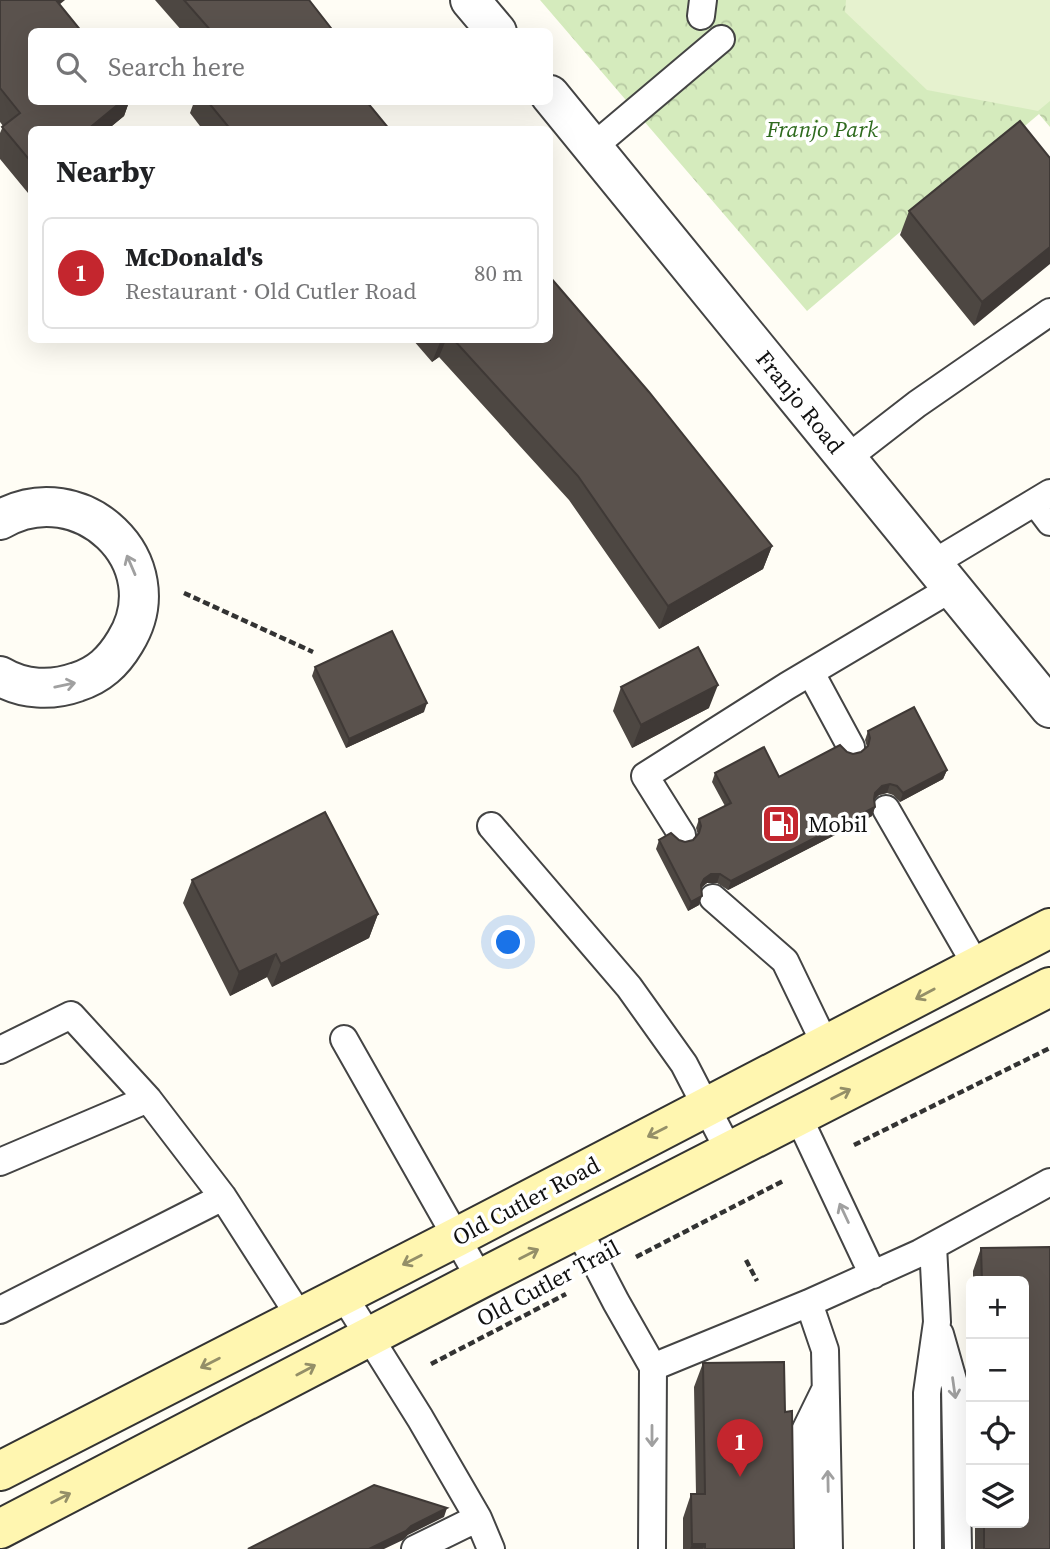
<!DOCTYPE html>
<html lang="en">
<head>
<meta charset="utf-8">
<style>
  :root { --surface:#fff; --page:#f6f6f6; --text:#202124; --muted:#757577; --line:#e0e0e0; --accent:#c4262e }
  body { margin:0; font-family:"Source Serif 4",serif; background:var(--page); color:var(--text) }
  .controls { position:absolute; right:21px; bottom:21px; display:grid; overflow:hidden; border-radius:10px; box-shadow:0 7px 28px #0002 }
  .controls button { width:63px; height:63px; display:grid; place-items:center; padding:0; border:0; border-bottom:2px solid var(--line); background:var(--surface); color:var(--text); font:35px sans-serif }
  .you { position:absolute; left:509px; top:943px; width:24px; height:24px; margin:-18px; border:5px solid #fff; border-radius:50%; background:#1a73e8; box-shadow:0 0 0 10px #1a73e833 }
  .badge { display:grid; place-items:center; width:46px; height:46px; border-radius:50%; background:var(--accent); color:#fff; font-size:23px; font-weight:700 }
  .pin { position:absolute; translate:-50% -58px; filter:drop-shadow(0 2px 4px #0008) }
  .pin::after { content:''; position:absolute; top:37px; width:24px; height:21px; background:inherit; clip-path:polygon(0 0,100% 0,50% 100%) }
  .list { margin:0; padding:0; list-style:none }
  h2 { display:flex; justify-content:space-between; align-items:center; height:91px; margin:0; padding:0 28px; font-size:30px }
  h2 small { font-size:23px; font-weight:400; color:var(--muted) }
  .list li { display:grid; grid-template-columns:46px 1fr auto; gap:21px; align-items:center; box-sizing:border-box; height:112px; margin:0 14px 14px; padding:0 14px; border:2px solid var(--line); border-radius:10px }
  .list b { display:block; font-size:26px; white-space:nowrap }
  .list p { margin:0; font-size:23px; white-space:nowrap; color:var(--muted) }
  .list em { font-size:23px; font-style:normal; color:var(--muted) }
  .icon { flex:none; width:38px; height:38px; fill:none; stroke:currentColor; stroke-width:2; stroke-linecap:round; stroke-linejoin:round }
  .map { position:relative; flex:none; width:1050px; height:1549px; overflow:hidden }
  .search { position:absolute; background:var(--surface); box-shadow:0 7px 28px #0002; left:28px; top:28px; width:525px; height:77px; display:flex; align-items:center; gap:18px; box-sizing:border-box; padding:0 24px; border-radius:10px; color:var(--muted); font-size:26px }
  .panel { position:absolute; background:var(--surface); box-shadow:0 7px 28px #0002; left:28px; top:126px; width:525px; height:217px; border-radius:10px }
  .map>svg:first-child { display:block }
  .park { fill:url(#park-crowns) }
  .pitch { fill:#e6f2cf }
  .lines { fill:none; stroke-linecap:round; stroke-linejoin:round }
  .service-casing { stroke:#444; stroke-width:30 }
  .minor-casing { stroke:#444; stroke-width:42 }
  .tertiary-casing { stroke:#444; stroke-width:42 }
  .secondary-casing { stroke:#333; stroke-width:42 }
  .path { stroke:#333; stroke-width:4.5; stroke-dasharray:7 3.5; stroke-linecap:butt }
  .service { stroke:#fff; stroke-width:26 }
  .minor { stroke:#fff; stroke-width:38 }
  .tertiary { stroke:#fff; stroke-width:38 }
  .secondary { stroke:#fff6b0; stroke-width:38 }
  .wall { fill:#4d4742 }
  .shaded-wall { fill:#3f3936 }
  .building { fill:#5a524d; stroke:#3f3936; stroke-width:2 }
  .oneway { stroke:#a0a0a0 }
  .oneway2 { stroke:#948f68 }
  .labels { text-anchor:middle; stroke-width:7; stroke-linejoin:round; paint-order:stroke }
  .park-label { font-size:23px; font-style:italic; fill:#2f6b1f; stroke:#fff }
  .street-label { font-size:23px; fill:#111; stroke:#fff }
  .poi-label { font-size:23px; fill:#111; stroke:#fff; text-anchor:start }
</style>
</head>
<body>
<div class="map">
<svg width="1050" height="1549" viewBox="0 0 1050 1549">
  <defs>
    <pattern id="park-crowns" width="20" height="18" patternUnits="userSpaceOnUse" patternTransform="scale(1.75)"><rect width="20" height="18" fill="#d5ebbd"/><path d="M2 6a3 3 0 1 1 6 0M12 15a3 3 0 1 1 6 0" fill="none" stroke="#b6c8a1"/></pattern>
  </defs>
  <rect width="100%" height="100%" fill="#fffdf5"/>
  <!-- park -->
  <path class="park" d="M540 0H1050V127L1039 114 807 311Z"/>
  <!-- pitch -->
  <path class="pitch" d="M846 0H1050V101L1038 111 927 90 845 12Z"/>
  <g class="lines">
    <defs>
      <path id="service" d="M701 16 703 0
        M593 147 721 39
        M846 459 917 404 1050 312
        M1035 502 1050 522
        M932 564 1050 493
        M811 673 851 747
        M886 809 977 967
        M491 826 629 987 684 1064 729 1151
        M682 835 645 776 787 686 952 588
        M713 898 785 961 826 1046
        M344 1039 480 1279
        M0 1050 71 1015 148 1099 223 1197 300 1317
        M798 1116 873 1275
        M0 1162 148 1099
        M578 1229 616 1302 653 1367 652 1549
        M343 1295 420 1418 478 1518 415 1549
        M809 1303 825 1350 829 1549
        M0 1310 223 1197
        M940 1334 955 1387 958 1549
        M653 1367 809 1303 920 1253 1050 1182
        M478 1518 491 1549
        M803 1549 801 1439 824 1392
        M928 1549 927 1393 937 1322 933 1246"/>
      <path id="minor" d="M0 520C80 473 175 562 125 642 113 662 99 675 77 682 52 691 23 690 0 676"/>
      <path id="tertiary" d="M470 0 497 32
        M550 95 1050 708"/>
      <path id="secondary" d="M0 1471 457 1237 1050 928
        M0 1529 480 1279 1050 987"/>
    </defs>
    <!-- service casing -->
    <use href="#service" class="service-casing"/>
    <!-- minor casing -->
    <use href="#minor" class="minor-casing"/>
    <!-- tertiary casing -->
    <use href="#tertiary" class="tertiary-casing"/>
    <!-- secondary casing -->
    <use href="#secondary" class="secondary-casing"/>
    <!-- path -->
    <path class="path" d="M184 593 313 652
      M854 1145 1050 1048
      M636 1257 783 1181
      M746 1260 757 1281
      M431 1364 566 1294"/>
    <!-- service -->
    <use href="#service" class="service"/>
    <!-- minor -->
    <use href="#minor" class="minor"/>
    <!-- tertiary -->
    <use href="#tertiary" class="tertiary"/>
    <!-- secondary -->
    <use href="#secondary" class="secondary"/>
  </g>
  <!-- wall -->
  <path class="wall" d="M0 0 59 4 32 102H129L124 116 107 130H32V191L28 193 0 159V133L3 126 0 122Z
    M155 0H295L334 32H183Z
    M194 102H367L390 130H203L190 113Z
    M1050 158 974 326 900 235 909 211Z
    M413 340H550L772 546 763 569 659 629 569 500 439 357 432 362Z
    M315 667 424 712 346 748 312 676Z
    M621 687 709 708 632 748 613 711Z
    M868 731 947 770 943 779 900 802 893 795 887 793 879 795 874 800 875 807 872 816 728 890 717 883H707L701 888 699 905 688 911 656 849 659 840H679L685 842 693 840 698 835 696 828 699 819 725 806 712 782 715 773 779 777 847 752 853 754 861 752 867 747 865 740Z
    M192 880 378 914 369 938 272 987 267 977 230 996 183 903Z
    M1050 1247V1549H975V1523H1024V1281H973V1271L981 1248Z
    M703 1363 785 1412 794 1549H683V1518L691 1494H696L694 1387Z"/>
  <!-- shaded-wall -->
  <path class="shaded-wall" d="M49 0H65L43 18Z
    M121 102H129L124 116 107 130H87Z
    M1050 247V264L974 326 982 302Z
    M441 340H446L439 357 432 362Z
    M772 546 763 569 659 629 668 606Z
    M718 685 709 708 632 748 641 725Z
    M427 703 424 712 346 748 349 739Z
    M947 770 943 779 900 802 903 793Z
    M890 784 887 793 879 795 872 802 875 793 882 786Z
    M875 807 872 816 728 890 731 881Z
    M711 874H720L717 883H707L701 888 698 894 704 879Z
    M702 896 699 905 688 911 691 902Z
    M378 914 369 938 272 987 281 964Z
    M276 954 267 977 230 996 239 972Z
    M447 1508 444 1517 408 1535 403 1540 384 1549H369L411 1526Z
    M692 1544H705L703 1549H690Z"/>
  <!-- building -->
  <path class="building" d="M0 0H56L82 32H32V102H121L87 130H32V163L2 127 20 113 0 88Z
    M184 0H309L334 32H212Z
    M208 102H367L390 130H231Z
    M1020 121 1050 158V247L982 302 909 211Z
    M550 277 649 392 772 546 668 606 578 476 454 340H550Z
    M392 631 427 703 349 739 315 667Z
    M698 647 718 685 641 725 621 687Z
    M914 707 947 770 903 793 897 786 890 784 882 786 875 793 874 799 875 807 731 881 720 874H711L704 879 701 885 702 896 691 902 659 840 671 833 679 840 685 842 693 840 699 833 701 826 699 819 731 803 715 773 764 747 779 777 840 745 847 752 853 754 861 752 868 746 870 738 868 731Z
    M325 812 378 914 281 964 276 954 239 972 192 880Z
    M1050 1247V1549H984V1523H1024V1281H982L981 1248Z
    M784 1362 785 1412 792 1411 794 1549H705V1544H692L691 1494H705L703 1363Z
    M374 1485 447 1508 411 1526 406 1531 369 1549H248Z"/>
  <!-- one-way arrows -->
  <defs><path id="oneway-shaft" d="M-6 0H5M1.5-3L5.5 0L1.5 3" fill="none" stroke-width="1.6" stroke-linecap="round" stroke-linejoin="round" transform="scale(1.75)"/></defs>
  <g class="oneway">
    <use href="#oneway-shaft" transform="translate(131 565) rotate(-113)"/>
    <use href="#oneway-shaft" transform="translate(65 685) rotate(-12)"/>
    <use href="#oneway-shaft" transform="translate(844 1213) rotate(-115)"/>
    <use href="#oneway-shaft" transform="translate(954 1388) rotate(82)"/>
    <use href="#oneway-shaft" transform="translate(652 1436) rotate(90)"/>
    <use href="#oneway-shaft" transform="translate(828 1481) rotate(-91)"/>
  </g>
  <g class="oneway2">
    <use href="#oneway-shaft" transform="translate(925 994) rotate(152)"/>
    <use href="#oneway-shaft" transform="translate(841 1094) rotate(-27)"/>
    <use href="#oneway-shaft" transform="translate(657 1132) rotate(153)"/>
    <use href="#oneway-shaft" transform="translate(529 1254) rotate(-27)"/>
    <use href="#oneway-shaft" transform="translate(412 1260) rotate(153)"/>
    <use href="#oneway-shaft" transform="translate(210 1363) rotate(153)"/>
    <use href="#oneway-shaft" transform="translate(306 1370) rotate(-28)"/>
    <use href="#oneway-shaft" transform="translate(61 1498) rotate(-27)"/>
  </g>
  <!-- icons -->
  <defs>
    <symbol id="fuel-square" viewBox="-11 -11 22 22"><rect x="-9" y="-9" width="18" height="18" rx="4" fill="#c4262e" stroke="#fff"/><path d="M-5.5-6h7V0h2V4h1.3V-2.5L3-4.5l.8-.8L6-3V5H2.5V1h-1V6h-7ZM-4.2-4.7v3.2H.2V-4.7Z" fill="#fff"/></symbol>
  </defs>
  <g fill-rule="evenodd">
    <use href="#fuel-square" x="759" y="802" width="44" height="44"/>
  </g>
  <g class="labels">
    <!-- park labels -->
    <g class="park-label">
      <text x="822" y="137">Franjo Park</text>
    </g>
    <!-- street labels -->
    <g class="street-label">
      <text transform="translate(800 402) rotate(51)" y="8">Franjo Road</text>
      <text transform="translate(526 1201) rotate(-28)" y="8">Old Cutler Road</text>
      <text transform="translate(548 1283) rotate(-28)" y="8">Old Cutler Trail</text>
    </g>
    <!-- poi labels -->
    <g class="poi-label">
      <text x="808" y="832">Mobil</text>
    </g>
  </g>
</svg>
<div class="controls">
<button>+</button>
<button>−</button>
<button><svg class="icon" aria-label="locate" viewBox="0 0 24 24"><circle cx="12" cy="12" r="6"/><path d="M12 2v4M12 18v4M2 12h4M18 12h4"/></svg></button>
<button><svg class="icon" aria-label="layers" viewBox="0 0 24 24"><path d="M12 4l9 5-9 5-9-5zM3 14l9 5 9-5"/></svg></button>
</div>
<div class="you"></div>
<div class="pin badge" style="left:740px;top:1477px">1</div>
<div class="search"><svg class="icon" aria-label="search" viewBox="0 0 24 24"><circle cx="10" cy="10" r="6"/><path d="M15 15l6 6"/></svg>Search here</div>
<section class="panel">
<h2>Nearby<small></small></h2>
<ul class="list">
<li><span class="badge">1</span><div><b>McDonald's</b><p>Restaurant · Old Cutler Road</p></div><em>80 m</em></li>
</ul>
</section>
</div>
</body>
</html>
